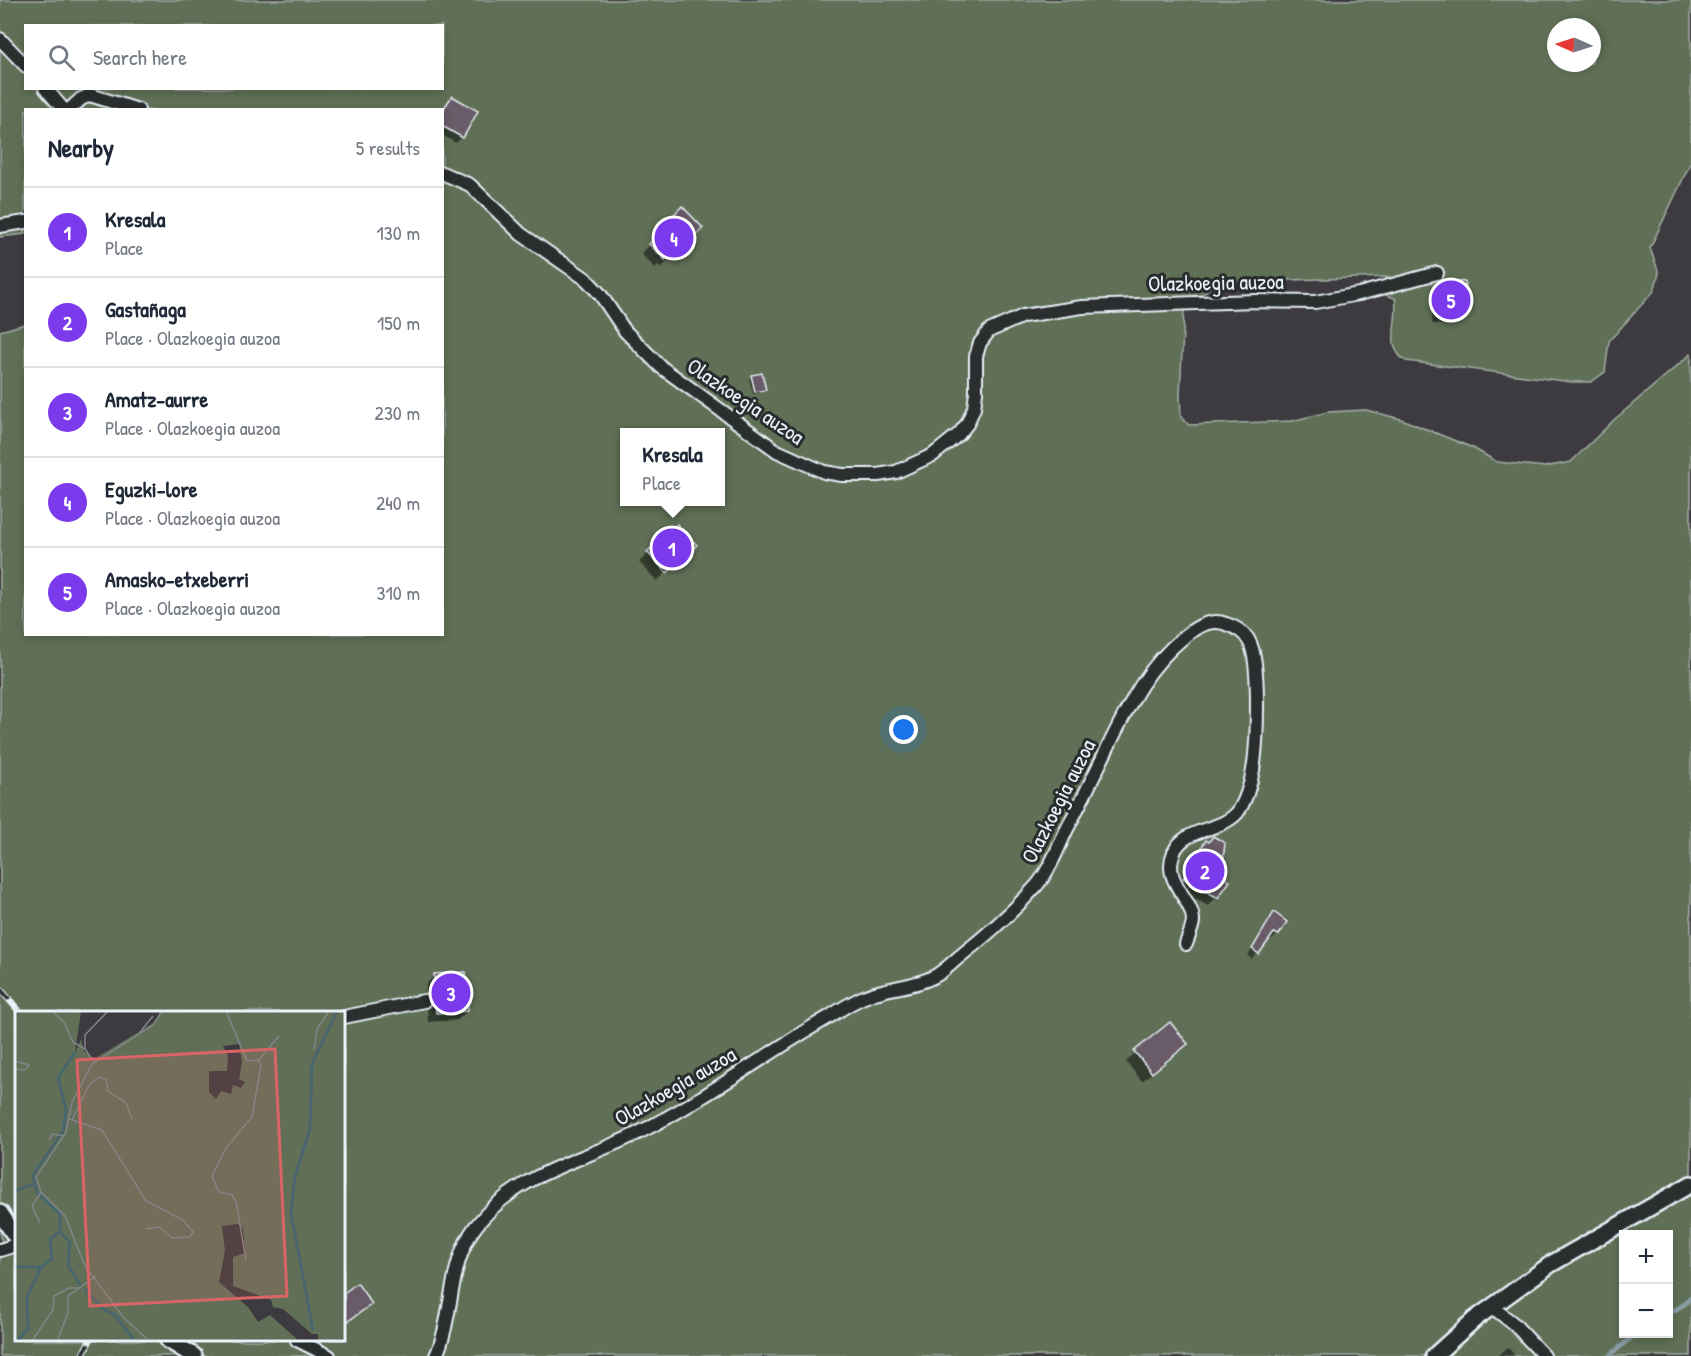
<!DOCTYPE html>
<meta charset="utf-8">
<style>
body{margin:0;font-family:"Patrick Hand",sans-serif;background:#f6f6f7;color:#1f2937}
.controls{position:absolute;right:18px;bottom:18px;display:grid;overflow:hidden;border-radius:0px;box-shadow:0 3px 9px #0003}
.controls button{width:54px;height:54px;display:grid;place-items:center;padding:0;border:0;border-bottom:2px solid #e0e1e3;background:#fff;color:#1f2937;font:30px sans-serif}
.compass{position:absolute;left:1547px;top:18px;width:54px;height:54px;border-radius:50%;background:#fff;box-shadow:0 3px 9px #0003;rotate:273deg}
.you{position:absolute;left:904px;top:730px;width:21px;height:21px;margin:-15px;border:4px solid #fff;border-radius:50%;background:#1a73e8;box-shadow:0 0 0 9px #1a73e833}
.badge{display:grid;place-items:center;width:39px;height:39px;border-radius:50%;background:#7c3aed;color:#fff;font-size:20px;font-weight:700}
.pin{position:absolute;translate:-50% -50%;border:3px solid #fff;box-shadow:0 2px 6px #0006}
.popup{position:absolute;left:620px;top:428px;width:105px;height:78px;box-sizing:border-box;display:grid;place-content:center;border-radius:0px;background:#fff;filter:drop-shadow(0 2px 4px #0005);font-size:20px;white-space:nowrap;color:#747a83}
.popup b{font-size:22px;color:#1f2937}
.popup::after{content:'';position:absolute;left:50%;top:100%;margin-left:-12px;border:12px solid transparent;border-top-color:#fff}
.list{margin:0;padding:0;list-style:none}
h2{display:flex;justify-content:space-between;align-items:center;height:78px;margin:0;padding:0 24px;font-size:26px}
h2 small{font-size:20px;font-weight:400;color:#747a83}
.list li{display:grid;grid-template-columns:39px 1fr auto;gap:18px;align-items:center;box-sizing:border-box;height:90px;padding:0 24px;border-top:2px solid #e0e1e3}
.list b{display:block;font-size:22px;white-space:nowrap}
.list p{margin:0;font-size:20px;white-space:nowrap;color:#747a83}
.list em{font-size:20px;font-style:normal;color:#747a83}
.icon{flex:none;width:33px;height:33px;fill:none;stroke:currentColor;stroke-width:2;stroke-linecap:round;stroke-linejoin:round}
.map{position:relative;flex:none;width:1691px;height:1356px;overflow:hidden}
.search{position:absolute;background:#fff;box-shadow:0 3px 9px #0003;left:24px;top:24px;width:420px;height:66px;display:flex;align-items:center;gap:15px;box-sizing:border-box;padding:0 21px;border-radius:0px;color:#747a83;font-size:22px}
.panel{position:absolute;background:#fff;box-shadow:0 3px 9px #0003;left:24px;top:108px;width:420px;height:528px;border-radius:0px}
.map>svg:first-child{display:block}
.green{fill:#616f57;stroke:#a4b0a8;stroke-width:1.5;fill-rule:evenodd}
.shadow{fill:#0007}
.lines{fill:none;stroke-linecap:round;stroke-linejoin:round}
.stream{stroke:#899da5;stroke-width:4.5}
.building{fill:#695b67;stroke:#e8f1f8;stroke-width:1.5}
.minor-casing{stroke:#e8f1f8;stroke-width:16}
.tertiary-casing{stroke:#e8f1f8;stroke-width:20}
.minor{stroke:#2a2d2e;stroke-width:12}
.tertiary{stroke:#2a2d2e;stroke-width:15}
.rail-casing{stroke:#e8f1f8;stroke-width:7}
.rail{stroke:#2a2d2e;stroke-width:4.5;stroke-dasharray:14;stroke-linecap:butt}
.labels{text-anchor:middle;stroke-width:6;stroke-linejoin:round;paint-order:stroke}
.street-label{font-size:22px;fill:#e8f1f8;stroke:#2a2d2e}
.inset-river{fill:none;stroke:#49656d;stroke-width:3}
.inset-road{fill:none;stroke:#818489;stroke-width:1.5}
.view{fill:#db6466;fill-opacity:0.15;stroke:#db6466;stroke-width:3}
.inset-edge{fill:none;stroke:#e8f1f8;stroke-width:3}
</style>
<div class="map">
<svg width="1691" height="1356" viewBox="0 0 1691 1356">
<rect width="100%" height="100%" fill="#3d3b3f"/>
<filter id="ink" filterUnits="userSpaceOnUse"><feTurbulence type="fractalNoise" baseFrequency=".0167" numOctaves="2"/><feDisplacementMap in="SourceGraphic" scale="12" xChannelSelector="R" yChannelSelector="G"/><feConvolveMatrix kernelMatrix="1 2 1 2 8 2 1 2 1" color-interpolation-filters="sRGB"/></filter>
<g filter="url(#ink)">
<!-- green -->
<path class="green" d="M0,0H1691V162L1650,248L1659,273L1654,291L1609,341L1605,372L1591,382H1572L1406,361C1383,347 1400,319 1395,298L1383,294L1390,277L1217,282L1184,310L1180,395L1181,417L1189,425L1292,421L1328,412L1366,410L1401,419L1473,448L1497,462L1545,467L1571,462L1615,419L1691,354V1356H0V1250L2,1242L0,1233V331L25,324L26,634H442V110H26L25,234L0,237ZM26,26H442V88H26ZM1556,27H1592V63H1556ZM624,432H720V502H624ZM16,1012H344V1340H16ZM1624,1234H1668V1334H1624Z"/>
<!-- shadow -->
<g class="shadow">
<polygon points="452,97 462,137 456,143 442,135 442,110"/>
<polygon points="682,208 701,228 661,268 658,265 655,268 641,254 653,242 650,240"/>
<polygon points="1441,282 1461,319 1455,325 1432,324 1435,288"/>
<polygon points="752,377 765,389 762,392 753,394 749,379"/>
<polygon points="677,526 686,554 657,581 639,562"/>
<polygon points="1206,842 1208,843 1217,897 1208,906 1174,887 1197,851"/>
<polygon points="1274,914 1278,934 1272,940 1269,939 1252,959 1248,956 1268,920"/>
<polygon points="435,975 467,1011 457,1020 428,1022 426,985"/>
<polygon points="1135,1053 1177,1053 1142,1081 1126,1062"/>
<polygon points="1508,1347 1515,1356 1497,1356"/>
</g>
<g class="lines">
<!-- stream -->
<g class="stream">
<polyline points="1668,1314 1685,1304 1691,1297"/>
<polyline points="1609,1356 1636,1334"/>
</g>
</g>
<!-- building -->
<g class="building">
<polygon points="452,96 478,111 463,138 442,126 442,111"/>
<polygon points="682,206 703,228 671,260 668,257 665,260 649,244 661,232 659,230"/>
<polygon points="1440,281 1465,282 1462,320 1437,318"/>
<polygon points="762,373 766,390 755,392 751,375"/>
<polygon points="677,524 697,545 667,573 647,552"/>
<polygon points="1213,836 1225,843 1223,861 1226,866 1223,877 1230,881 1218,898 1183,878 1206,840 1209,842"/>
<polygon points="1274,912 1287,922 1279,935 1274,933 1259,954 1252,949"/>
<polygon points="466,972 468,1011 436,1013 434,974"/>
<polygon points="1170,1022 1188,1044 1152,1073 1134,1051"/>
<polygon points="357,1283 372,1304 344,1324 344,1293"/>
</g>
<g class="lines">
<defs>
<g id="minor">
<polyline points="0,39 26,66"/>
<polyline points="45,88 64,110"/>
<polyline points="69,110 81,99 90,95 138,110"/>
<polyline points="442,173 470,185 521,234 586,279 600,294 625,331 661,367 777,451 824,472 842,475 878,475 896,472 933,455 959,434 967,424 974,408 976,392 976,356 980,343 989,331 1023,316 1082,307 1255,301 1315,302 1359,294 1437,273"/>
<polyline points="0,226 26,222"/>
<polyline points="344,1017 424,1001"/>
<polyline points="0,1250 16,1245"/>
<polyline points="1491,1306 1514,1324 1544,1356"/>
<polyline points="297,1340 329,1356"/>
<path d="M436,1356C454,1315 448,1262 476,1226C519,1171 582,1162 640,1132C706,1099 765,1054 829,1017C841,1009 855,1000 869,995C890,987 915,987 935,976C944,971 952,963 959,957C987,935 1014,911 1037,885C1050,870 1058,848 1066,831C1080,804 1094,776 1107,749C1129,705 1145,669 1184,637C1196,627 1210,618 1226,624C1235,627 1245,633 1249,641C1261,661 1257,746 1253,770C1251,783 1245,803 1237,813C1220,832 1185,827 1174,852C1161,882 1194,899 1193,922C1192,929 1188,938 1186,944"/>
</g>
<g id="tertiary">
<polyline points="0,1213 16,1237"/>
<polyline points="168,1340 194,1356"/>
<polyline points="1434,1356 1475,1319 1551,1264 1691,1184"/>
</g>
</defs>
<!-- minor casing -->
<use href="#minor" class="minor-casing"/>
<!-- tertiary casing -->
<use href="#tertiary" class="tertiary-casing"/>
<!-- minor -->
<use href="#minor" class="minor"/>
<!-- tertiary -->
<use href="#tertiary" class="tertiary"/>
<defs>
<g id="rail">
<polyline points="0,989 20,1012"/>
<polyline points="82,1356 90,1340"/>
</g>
</defs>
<!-- rail casing -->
<use href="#rail" class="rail-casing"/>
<!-- rail -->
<use href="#rail" class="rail"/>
</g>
</g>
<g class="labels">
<!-- street labels -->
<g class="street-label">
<text transform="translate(1216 282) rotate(-1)" y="8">Olazkoegia auzoa</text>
<text transform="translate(746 401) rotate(34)" y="8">Olazkoegia auzoa</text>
<text transform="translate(1058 801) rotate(-63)" y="8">Olazkoegia auzoa</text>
<text transform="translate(675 1086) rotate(-30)" y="8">Olazkoegia auzoa</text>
</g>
</g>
<!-- overview -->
<g transform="translate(15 1011)">
<rect width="330" height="330" fill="#3d3b3f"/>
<path d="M0,0H66L60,42L66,28L69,40L79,48L140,11L146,0H330V330H303V323H297L268,298L258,296L256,289L218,275V246L230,242L228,218L223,213L207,215L210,240L204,271L234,297L243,311L255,304L284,330H0ZM224,33L227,51L224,68L230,71L226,77L218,74L216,83L206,80L201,88L194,81V60H212L213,45L208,35Z" fill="#616f57" fill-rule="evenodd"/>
<path class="inset-river" d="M0,180L18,173M45,220V203L22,182L18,164L48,120L51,99L43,67L60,41M45,221L55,232L53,254L66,275M0,256H26M70,278L88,298L100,304L120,330M298,319L276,202L280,165L295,118L297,53L322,0M2,330L13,318L12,286L26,256L37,248L35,228L44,221"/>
<path class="inset-road" d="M37,0L49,11L58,31L70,38M211,0L232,50L244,49L264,25M125,21L138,5M299,39L302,18L314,0M0,50L14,54L10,59L0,58M79,51L70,38V24L93,0M54,108L87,119L131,190L168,209L178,221L175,226L157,227L144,216L131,218M57,109L74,74L84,66L91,68L93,80L111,92L117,108M34,129L38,123L49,125M25,212L17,195L26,181M231,250L221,190L217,184L204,181L197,165L211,137L237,106L246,54L244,49M17,330L38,299L39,285L54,277H64M42,330L53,302V285L81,265M134,330L109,307L70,255L50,205L26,181L21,166L51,121L57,91L77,53L138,14L147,0"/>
<path class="view" d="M260,38L272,285L75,295L62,49Z"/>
<rect width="330" height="330" class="inset-edge"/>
</g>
</svg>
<div class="controls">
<button>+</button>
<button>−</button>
</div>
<svg class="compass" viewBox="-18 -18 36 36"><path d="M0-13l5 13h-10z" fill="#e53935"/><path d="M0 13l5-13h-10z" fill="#747a83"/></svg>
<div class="you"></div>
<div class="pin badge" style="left:672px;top:548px">1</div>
<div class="popup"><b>Kresala</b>Place</div>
<div class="pin badge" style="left:1205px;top:871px">2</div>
<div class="pin badge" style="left:451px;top:993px">3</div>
<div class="pin badge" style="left:674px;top:238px">4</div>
<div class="pin badge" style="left:1451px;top:300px">5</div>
<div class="search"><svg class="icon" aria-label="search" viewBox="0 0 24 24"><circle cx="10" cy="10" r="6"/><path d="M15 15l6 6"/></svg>Search here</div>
<section class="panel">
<h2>Nearby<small>5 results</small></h2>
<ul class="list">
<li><span class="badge">1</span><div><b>Kresala</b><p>Place</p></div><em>130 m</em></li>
<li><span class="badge">2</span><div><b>Gastañaga</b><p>Place · Olazkoegia auzoa</p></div><em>150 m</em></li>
<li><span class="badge">3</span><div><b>Amatz-aurre</b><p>Place · Olazkoegia auzoa</p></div><em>230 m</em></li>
<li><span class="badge">4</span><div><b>Eguzki-lore</b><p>Place · Olazkoegia auzoa</p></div><em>240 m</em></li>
<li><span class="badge">5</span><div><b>Amasko-etxeberri</b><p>Place · Olazkoegia auzoa</p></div><em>310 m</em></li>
</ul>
</section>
</div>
